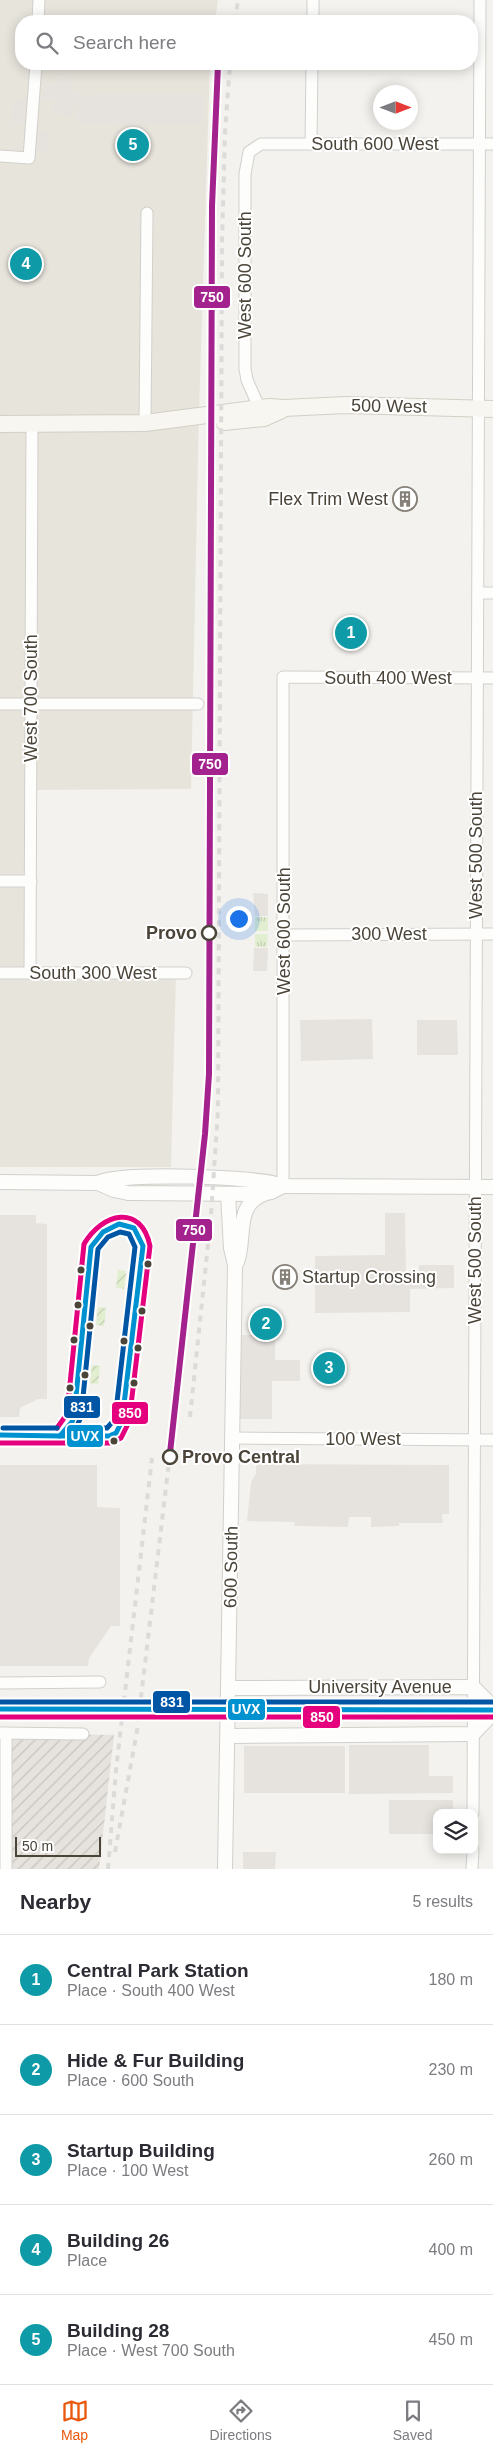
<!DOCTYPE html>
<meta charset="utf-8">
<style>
body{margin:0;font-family:Helvetica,sans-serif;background:#f2f2f3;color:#2b2b33}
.controls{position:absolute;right:15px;bottom:15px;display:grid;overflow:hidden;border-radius:10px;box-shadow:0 2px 12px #0003}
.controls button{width:45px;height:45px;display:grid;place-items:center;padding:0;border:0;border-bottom:1px solid #e1e1e2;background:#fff;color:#2b2b33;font:25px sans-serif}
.compass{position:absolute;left:373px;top:85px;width:45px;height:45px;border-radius:50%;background:#fff;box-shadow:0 2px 12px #0003;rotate:90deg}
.scale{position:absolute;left:15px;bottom:12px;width:86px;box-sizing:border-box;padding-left:5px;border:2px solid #4b4439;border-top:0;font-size:14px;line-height:18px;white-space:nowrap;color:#4b4439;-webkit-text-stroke:4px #fff;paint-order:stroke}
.you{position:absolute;left:238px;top:918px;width:18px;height:18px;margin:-12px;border:4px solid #fff;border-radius:50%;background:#1a73e8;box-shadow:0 0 0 8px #1a73e833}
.badge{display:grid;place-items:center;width:32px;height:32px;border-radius:50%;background:#ea580c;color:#fff;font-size:16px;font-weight:700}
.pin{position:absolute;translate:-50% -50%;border:2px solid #fff;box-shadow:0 1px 5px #0006}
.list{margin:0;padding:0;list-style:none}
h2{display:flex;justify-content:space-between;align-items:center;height:65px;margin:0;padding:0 20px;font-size:21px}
h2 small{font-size:16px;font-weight:400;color:#7c7c81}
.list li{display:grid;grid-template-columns:32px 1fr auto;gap:15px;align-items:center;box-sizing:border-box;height:90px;padding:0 20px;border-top:1px solid #e1e1e2}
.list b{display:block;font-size:19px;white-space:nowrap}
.list p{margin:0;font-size:16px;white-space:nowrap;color:#7c7c81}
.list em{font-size:16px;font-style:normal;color:#7c7c81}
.icon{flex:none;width:28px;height:28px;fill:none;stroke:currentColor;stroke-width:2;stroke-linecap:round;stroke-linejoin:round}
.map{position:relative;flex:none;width:493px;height:1869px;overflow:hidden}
.search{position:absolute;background:#fff;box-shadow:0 2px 12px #0003;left:15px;right:15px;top:15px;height:55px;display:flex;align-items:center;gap:12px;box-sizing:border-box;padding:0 18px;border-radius:20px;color:#7c7c81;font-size:19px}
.sheet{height:515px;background:#fff}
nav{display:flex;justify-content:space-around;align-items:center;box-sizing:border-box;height:70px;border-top:1px solid #e1e1e2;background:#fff;font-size:14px;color:#7c7c81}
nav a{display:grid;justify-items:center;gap:2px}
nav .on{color:#ea580c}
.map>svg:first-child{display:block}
.residential{fill:#e7e4dc}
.industrial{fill:url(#industrial-furrows)}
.grass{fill:url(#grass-tufts)}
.garden{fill:url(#garden-furrows)}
.parking{fill:#e6e3df}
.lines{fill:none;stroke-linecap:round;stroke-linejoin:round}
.minor-casing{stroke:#d2d0cb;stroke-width:13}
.tertiary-casing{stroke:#d2d0cb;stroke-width:16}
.secondary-casing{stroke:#d3cfc5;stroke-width:18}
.trunk-casing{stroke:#ccbfa9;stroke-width:21}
.minor{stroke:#fdfdfc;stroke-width:11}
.tertiary{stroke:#fdfdfc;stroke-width:14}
.secondary{stroke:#f7f6f1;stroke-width:16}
.trunk{stroke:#f0ece0;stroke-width:19}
.rail{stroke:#dbdbda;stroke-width:4;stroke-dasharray:6 6;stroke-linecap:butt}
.trunk-bridge-casing{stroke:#ccbfa9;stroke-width:21;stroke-linecap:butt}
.trunk-bridge{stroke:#f0ece0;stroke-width:19}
.bus-1-casing{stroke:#fff;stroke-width:9}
.bus-2-casing{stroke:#fff;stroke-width:9}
.bus-3-casing{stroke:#fff;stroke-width:9}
.bus-1{stroke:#0091d0;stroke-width:5}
.bus-2{stroke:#e5007d;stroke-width:5}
.bus-3{stroke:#0055a4;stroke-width:5}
.rail-1-casing{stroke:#fff;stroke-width:10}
.rail-1{stroke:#a4228e;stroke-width:6}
.stop-dot{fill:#fff;stroke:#4b4439;stroke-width:2.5}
.bus-dot{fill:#4b4439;stroke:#fff;stroke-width:2}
.labels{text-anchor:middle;stroke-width:4;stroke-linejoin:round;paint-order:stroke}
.street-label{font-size:18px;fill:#4b4439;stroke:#fff}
.poi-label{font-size:18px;fill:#4b4439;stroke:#fff;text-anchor:end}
.stop-label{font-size:18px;font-weight:bold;fill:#4b4439;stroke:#fff;text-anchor:end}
.line-badge{stroke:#fff;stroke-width:2}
.badge-label{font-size:14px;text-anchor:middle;font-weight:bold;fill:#fff}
</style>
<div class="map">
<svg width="493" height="1869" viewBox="0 0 493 1869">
<defs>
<pattern id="industrial-furrows" width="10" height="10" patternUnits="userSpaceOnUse" patternTransform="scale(1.25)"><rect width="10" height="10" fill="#e6e2de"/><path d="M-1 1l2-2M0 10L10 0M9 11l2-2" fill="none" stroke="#c7c3bf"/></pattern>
<pattern id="grass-tufts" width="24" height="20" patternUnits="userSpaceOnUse" patternTransform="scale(1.25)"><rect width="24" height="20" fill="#e1eecf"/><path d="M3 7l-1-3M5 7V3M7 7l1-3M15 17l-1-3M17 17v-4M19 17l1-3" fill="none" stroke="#c3cdb2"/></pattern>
<pattern id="garden-furrows" width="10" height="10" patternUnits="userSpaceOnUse" patternTransform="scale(1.25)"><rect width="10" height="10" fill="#e1eecf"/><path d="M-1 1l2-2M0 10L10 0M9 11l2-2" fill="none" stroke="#c3cdb2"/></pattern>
</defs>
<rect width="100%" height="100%" fill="#f4f2ee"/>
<!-- residential -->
<polygon class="residential" points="0,0 218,0 215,21 21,21 21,64 210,64 199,413 191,789 31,790 30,973 176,973 171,1167 0,1167"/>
<!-- industrial -->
<polygon class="industrial" points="0,1733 114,1735 99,1869 0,1869"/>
<!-- grass -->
<g class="grass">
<rect x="255" y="917" width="13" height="14"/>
<polygon points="255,934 268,934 267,947 255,947"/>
</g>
<!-- garden -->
<g class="garden">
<polygon points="118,1270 126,1271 124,1289 116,1288"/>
<polygon points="98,1307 106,1308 104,1326 96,1325"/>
<polygon points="92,1365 100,1366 98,1384 90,1383"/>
</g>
<!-- parking -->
<g class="parking">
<polygon points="59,78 73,82 71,92 89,99 91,94 203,94 203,125 77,123 79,107 74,107 71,118 53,111 55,100 48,98 42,102 44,82 56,87"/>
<polygon points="27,96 24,121 10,128 13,102"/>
<polygon points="49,129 48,149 41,152 37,150 35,143 38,134"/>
<polygon points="253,893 268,894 268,916 255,916"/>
<polygon points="254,948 268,948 267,971 253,971"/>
<polygon points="372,1019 373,1059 301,1061 300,1020"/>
<polygon points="417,1020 457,1020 458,1055 417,1055"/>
<polygon points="385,1213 405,1213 406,1276 419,1275 419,1265 454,1265 454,1288 410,1289 410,1312 315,1313 315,1256 385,1255"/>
<polygon points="0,1215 36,1215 36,1223 47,1224 47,1399 38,1399 20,1408 19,1417 0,1417"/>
<polygon points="240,1335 275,1335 275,1360 300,1360 300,1381 272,1381 272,1419 240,1419"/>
<polygon points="256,1464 449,1465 449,1514 442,1514 443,1523 399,1523 399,1526 371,1527 371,1517 349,1517 348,1527 295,1526 294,1522 247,1521 251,1482 256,1474"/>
<polygon points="0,1465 97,1465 97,1507 120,1508 120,1626 111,1626 89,1658 88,1666 0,1666"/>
<polygon points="349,1745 429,1745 429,1776 453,1776 453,1793 349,1794"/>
<rect x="244" y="1746" width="101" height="47"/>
<polygon points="389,1800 453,1800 453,1813 437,1813 437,1834 389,1834"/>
<polygon points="243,1852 276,1852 275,1869 243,1869"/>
</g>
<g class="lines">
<defs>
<g id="minor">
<polyline points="38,21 39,0"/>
<polyline points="313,21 313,0"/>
<polyline points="311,144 312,64"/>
<polyline points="0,156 29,158 36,64"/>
<polyline points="259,407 247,380 245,369 245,174 249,152 261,144 493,144"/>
<polyline points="145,423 147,213"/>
<polyline points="478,593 493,593"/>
<polyline points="0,704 198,704"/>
<polyline points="0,881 31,881"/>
<polyline points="284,935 493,934"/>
<polyline points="0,973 186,973"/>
<polyline points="30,973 32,424"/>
<polyline points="283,1186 283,677 493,678"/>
<polyline points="0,1435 30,1436"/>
<polyline points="233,1438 493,1440"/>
<polyline points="0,1683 100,1682"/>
<polyline points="0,1733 83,1734"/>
<polyline points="6,1733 6,1869"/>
<polyline points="473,1813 480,0"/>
<polyline points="472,1869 473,1850"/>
</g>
<g id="tertiary">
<polyline points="0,1182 98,1183 114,1190 128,1193 258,1194 271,1192 283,1186"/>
<path d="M98,1183C118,1172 261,1176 283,1186L493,1187"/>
<path d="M237,1262C246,1238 234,1205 264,1194"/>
<polyline points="229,1688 473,1687 493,1707"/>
<polyline points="229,1736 473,1734 493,1713"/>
<polyline points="225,1869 235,1265 231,1248 228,1194"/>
</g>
<g id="secondary">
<polyline points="224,422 264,418 282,410"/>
<polyline points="0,424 145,423 269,407 284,408 345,405 493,409"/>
</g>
<g id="trunk">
<polyline points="0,1709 79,1709"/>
<polyline points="246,1709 493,1710"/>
</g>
</defs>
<!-- minor casing -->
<use href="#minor" class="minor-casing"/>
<!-- tertiary casing -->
<use href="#tertiary" class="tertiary-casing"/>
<!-- secondary casing -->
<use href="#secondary" class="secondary-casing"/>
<!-- trunk casing -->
<use href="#trunk" class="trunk-casing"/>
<!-- minor -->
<use href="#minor" class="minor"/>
<!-- tertiary -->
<use href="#tertiary" class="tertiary"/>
<!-- secondary -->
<use href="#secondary" class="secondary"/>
<!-- trunk -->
<use href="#trunk" class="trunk"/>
<!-- rail -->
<g class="rail">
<polyline points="235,21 238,0"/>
<polyline points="190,1417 211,1216 218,1110 222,243 225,132 230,64"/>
<polyline points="115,1852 137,1731 169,1462"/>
<polyline points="108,1869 116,1770 152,1458"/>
</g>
<defs>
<polyline id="trunk-bridge" points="79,1709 246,1709"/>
</defs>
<!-- trunk-bridge casing -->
<use href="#trunk-bridge" class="trunk-bridge-casing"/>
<!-- trunk-bridge -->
<use href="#trunk-bridge" class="trunk-bridge"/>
<defs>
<g id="bus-1">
<polygon points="119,1224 134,1228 143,1246 122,1421 116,1433 109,1436 60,1436 72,1422 74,1416 91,1247 103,1232"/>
<polyline points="0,1435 60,1436"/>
<polyline points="0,1709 493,1710"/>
</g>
<g id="bus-2">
<path d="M0,1443H110L121,1438L129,1422L150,1246C141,1203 102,1213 84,1244L67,1414L57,1428"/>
<polyline points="0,1717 493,1717"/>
</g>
<g id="bus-3">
<polygon points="120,1232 129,1234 135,1247 115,1419 107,1428 76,1428 81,1417 98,1249 108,1237"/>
<polyline points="3,1428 57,1428"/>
<polyline points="0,1702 493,1702"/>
</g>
</defs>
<!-- bus-1 casing -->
<use href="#bus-1" class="bus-1-casing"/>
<!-- bus-2 casing -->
<use href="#bus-2" class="bus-2-casing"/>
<!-- bus-3 casing -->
<use href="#bus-3" class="bus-3-casing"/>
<!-- bus-1 -->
<use href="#bus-1" class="bus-1"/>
<!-- bus-2 -->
<use href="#bus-2" class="bus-2"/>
<!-- bus-3 -->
<use href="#bus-3" class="bus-3"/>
<defs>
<polyline id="rail-1" points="169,1462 205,1134 209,1074 212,206 218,64"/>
</defs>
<!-- rail-1 casing -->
<use href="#rail-1" class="rail-1-casing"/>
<!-- rail-1 -->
<use href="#rail-1" class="rail-1"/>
</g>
<!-- icons -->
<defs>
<symbol id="building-ring" viewBox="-11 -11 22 22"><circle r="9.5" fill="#fff" stroke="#868178" stroke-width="1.5"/><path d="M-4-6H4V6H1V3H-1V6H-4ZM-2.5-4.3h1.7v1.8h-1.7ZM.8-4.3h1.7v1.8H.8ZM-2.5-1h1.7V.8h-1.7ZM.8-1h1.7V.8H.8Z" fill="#868178"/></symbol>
</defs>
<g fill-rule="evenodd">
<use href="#building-ring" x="391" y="485" width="28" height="28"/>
<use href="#building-ring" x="271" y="1263" width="28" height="28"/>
</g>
<!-- markers -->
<g class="stop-dot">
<circle cx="209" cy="933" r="7"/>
<circle cx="170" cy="1457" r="7"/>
</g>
<g class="bus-dot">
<circle cx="148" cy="1264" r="4.5"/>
<circle cx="81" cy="1270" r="4.5"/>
<circle cx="78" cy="1305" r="4.5"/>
<circle cx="142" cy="1311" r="4.5"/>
<circle cx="90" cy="1326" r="4.5"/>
<circle cx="74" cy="1340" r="4.5"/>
<circle cx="124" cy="1341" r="4.5"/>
<circle cx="138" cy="1348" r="4.5"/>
<circle cx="85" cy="1375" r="4.5"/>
<circle cx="134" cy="1383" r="4.5"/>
<circle cx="70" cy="1388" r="4.5"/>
<circle cx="114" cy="1441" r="4.5"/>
</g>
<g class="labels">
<!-- street labels -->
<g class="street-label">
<text x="375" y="150">South 600 West</text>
<text transform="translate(245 275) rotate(-90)" y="6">West 600 South</text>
<text transform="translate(389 406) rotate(1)" y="6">500 West</text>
<text x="388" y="684">South 400 West</text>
<text transform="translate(31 698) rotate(-90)" y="6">West 700 South</text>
<text transform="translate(476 855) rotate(-90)" y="6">West 500 South</text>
<text transform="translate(284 931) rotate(-90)" y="6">West 600 South</text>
<text x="389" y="940">300 West</text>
<text x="93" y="979">South 300 West</text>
<text transform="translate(475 1260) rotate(-90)" y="6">West 500 South</text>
<text x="363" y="1445">100 West</text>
<text transform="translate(231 1567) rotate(-89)" y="6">600 South</text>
<text x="380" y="1693">University Avenue</text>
</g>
<!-- poi labels -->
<g class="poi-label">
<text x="388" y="505">Flex Trim West</text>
<text x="302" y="1283" text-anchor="start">Startup Crossing</text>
</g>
<!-- stop labels -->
<g class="stop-label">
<text x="197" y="939">Provo</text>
<text x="182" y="1463" text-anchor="start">Provo Central</text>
</g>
</g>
<g class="line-badge">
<rect x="193" y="285" width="38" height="24" rx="5" fill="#a4228e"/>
<rect x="191" y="752" width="38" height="24" rx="5" fill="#a4228e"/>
<rect x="175" y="1218" width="38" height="24" rx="5" fill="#a4228e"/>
<rect x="63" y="1395" width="38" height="24" rx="5" fill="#0055a4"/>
<rect x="111" y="1401" width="38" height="24" rx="5" fill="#e5007d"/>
<rect x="66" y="1424" width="38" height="24" rx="5" fill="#0091d0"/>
<rect x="152" y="1690" width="39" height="24" rx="5" fill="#0055a4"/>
<rect x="227" y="1698" width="39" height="23" rx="5" fill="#0091d0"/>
<rect x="302" y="1705" width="39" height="24" rx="5" fill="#e5007d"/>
</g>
<g class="badge-label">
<text x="212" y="302">750</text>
<text x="210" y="769">750</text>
<text x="194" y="1235">750</text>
<text x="82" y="1412">831</text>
<text x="130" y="1418">850</text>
<text x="85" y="1441">UVX</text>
<text x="172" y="1707">831</text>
<text x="246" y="1714">UVX</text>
<text x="322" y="1722">850</text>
</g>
</svg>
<div class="controls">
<button><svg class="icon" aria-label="layers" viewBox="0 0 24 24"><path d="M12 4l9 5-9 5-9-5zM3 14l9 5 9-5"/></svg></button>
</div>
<svg class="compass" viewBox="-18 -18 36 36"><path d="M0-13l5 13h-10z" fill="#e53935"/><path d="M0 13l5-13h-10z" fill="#7c7c81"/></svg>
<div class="scale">50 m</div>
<div class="you"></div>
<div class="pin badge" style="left:351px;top:633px;background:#0f9aa8">1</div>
<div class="pin badge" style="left:266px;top:1324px;background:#0f9aa8">2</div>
<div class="pin badge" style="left:329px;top:1368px;background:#0f9aa8">3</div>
<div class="pin badge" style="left:26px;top:264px;background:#0f9aa8">4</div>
<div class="pin badge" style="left:133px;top:145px;background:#0f9aa8">5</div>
<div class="search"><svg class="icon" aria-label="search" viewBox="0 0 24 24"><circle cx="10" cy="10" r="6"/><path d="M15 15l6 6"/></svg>Search here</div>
</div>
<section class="sheet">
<h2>Nearby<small>5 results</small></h2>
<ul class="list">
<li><span class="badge" style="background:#0f9aa8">1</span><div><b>Central Park Station</b><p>Place · South 400 West</p></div><em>180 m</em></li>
<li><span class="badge" style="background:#0f9aa8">2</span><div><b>Hide &amp; Fur Building</b><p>Place · 600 South</p></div><em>230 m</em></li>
<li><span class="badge" style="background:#0f9aa8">3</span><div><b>Startup Building</b><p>Place · 100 West</p></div><em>260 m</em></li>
<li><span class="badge" style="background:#0f9aa8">4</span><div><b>Building 26</b><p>Place</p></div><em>400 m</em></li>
<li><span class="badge" style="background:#0f9aa8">5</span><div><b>Building 28</b><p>Place · West 700 South</p></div><em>450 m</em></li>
</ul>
</section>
<nav>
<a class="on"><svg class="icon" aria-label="map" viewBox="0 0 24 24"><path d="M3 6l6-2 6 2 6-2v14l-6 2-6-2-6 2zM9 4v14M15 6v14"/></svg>Map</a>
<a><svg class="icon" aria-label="directions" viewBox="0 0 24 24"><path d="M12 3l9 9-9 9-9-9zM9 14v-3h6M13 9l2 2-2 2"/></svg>Directions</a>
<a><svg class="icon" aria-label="saved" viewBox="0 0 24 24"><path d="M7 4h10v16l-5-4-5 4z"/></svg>Saved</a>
</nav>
